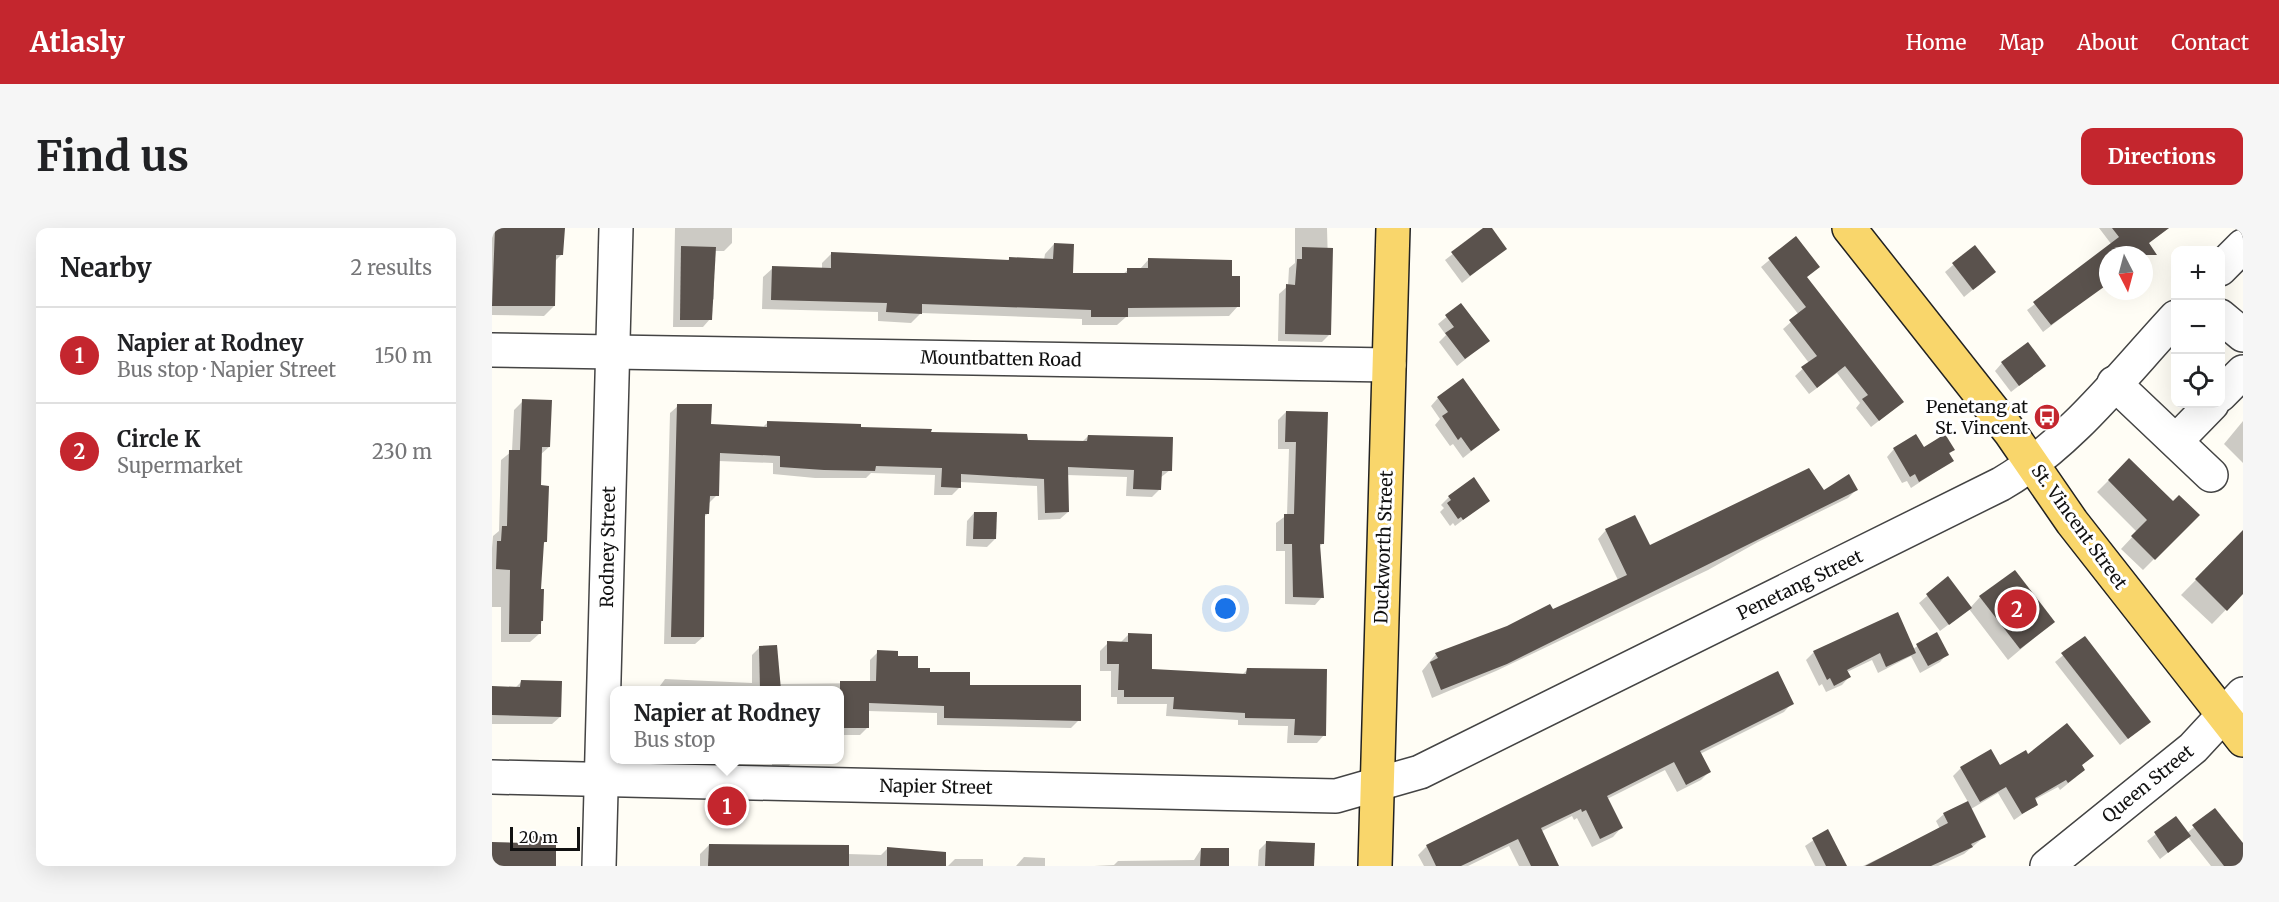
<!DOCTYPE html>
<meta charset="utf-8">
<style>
body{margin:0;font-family:Merriweather,serif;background:#f6f6f6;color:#202124}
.controls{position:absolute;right:18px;top:18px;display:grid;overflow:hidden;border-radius:12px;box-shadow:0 6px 24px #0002}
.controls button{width:54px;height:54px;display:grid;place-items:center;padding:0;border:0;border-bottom:2px solid #e0e0e0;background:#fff;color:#202124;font:30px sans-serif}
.compass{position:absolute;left:1607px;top:18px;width:54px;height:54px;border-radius:50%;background:#fff;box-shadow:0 6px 24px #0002;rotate:174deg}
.scale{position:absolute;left:18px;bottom:15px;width:70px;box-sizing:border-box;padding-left:6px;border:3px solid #111;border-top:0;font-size:16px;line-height:21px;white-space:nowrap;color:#111;-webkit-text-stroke:4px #fff;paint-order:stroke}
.you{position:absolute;left:734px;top:381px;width:21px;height:21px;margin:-15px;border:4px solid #fff;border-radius:50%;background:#1a73e8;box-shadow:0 0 0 9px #1a73e833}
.badge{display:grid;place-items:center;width:39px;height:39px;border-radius:50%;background:#c4262e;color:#fff;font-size:20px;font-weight:700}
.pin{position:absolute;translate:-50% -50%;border:3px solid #fff;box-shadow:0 2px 6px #0006}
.popup{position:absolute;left:118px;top:458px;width:234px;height:78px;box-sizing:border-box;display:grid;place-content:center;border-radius:12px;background:#fff;filter:drop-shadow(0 2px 4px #0005);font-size:20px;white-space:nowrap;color:#757577}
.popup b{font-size:22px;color:#202124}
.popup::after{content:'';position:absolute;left:50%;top:100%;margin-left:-12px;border:12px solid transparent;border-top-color:#fff}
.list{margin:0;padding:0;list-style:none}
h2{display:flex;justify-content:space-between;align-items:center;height:78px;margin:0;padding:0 24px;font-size:26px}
h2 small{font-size:20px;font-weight:400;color:#757577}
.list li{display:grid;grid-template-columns:39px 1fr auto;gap:18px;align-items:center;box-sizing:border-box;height:96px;padding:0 24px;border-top:2px solid #e0e0e0}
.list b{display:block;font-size:22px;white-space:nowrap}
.list p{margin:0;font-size:20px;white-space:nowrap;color:#757577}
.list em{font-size:20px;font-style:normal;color:#757577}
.icon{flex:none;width:33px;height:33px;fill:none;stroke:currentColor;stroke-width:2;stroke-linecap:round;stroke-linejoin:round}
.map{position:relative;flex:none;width:1751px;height:638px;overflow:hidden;border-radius:12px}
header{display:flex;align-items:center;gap:36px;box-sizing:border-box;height:84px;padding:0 30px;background:#c4262e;color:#fff}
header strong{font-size:28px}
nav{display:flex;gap:33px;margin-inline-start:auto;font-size:21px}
.intro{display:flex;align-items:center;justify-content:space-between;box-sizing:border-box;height:144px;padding:0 36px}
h1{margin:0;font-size:42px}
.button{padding:15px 27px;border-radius:12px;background:#c4262e;color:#fff;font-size:21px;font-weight:700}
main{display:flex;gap:36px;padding:0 36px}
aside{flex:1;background:#fff;border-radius:12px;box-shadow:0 6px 24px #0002}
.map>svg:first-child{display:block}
.shadow{fill:#0003}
.building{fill:#5a524d}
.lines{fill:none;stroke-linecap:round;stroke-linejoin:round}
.minor-casing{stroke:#444;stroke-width:36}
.major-casing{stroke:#222;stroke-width:36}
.minor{stroke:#fff;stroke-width:33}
.major{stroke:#f9d66b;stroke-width:33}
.labels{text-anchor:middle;stroke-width:6;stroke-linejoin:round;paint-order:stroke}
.street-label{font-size:18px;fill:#111;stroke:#fff}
.poi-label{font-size:18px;fill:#111;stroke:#fff;text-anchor:end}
</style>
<header>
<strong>Atlasly</strong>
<nav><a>Home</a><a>Map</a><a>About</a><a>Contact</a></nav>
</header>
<div class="intro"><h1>Find us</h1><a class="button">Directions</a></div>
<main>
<aside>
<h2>Nearby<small>2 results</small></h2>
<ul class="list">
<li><span class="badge">1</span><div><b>Napier at Rodney</b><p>Bus stop · Napier Street</p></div><em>150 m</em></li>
<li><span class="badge">2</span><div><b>Circle K</b><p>Supermarket</p></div><em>230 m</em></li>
</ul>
</aside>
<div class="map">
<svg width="1751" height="638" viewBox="0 0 1751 638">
<rect width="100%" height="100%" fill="#fffdf5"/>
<!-- shadow -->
<g class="shadow">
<polygon points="0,0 71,0 69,27 62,34 62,78 52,88 0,87"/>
<polygon points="183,0 240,0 240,15 232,23 222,23 222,71 219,74 218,91 211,99 181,99"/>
<polygon points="803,0 835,0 838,106 830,114 786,113 787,66 796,58 797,40 803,35"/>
<polygon points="994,0 999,0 1013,20 970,55 953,32"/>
<polygon points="1607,0 1677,0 1655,16 1651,27 1616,27 1616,54 1551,104 1535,82 1620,17"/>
<polygon points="1304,10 1314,49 1402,181 1379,199 1364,180 1368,175 1345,145 1317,166 1303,148 1317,135 1291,101 1307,87 1269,39"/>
<polygon points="562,16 580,46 631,46 636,42 648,41 657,31 738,50 746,78 737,88 634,89 625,97 590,97 590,91 429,85 419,95 386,93 386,84 270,81 271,49 281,40 330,41 330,35 340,25 515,33 518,30 552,32 553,26"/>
<polygon points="1482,19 1502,44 1472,69 1453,44"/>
<polygon points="969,77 996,113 965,138 947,114 954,107 946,96"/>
<polygon points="1510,135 1552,138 1519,164 1503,143"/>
<polygon points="946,170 1006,202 971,230 961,216 958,218 943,197 948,191 939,178"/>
<polygon points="31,173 57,219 48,227 48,259 54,313 50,317 48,362 50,392 47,406 38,414 9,414 9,379 0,379 0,320 1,308 7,303 9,232 20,223 22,182"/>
<polygon points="186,178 218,198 270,200 276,194 534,214 590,214 596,208 678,242 668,250 668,261 660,269 634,268 635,249 575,247 576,284 568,291 546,292 545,258 468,254 468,259 460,267 442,267 443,247 379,245 374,250 323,250 281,246 281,235 226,233 225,267 217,275 216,285 211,290 211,409 203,416 172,416 178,185"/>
<polygon points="794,184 834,185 831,315 827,319 830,369 823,377 793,376 793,323 784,323 784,295 795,287 797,221 786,221 786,192"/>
<polygon points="1751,193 1751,235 1732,216"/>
<polygon points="1402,221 1461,222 1456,227 1460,233 1419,260 1415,253 1410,255 1395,229"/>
<polygon points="1637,232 1682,274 1706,287 1651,342 1629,321 1645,304 1605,264"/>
<polygon points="1364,262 1356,270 1266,314 1216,342 1004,443 940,470 930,443 944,426 1060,383 1126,352 1106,311 1114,302 1157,320 1331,264"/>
<polygon points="957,269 996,273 963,298 961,295 958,298 948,284 952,280 949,277"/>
<polygon points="482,285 503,311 495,319 474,318 475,293"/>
<polygon points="1751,304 1751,364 1720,396 1689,367"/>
<polygon points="1456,350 1478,380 1488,369 1561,394 1516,432 1477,381 1448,403 1427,375"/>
<polygon points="1444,406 1455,426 1448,434 1428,445 1419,428 1386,445 1380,432 1355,444 1357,449 1350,457 1334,464 1330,456 1327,458 1314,432 1322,424 1421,421"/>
<polygon points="636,407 658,443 749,448 755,442 832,507 825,515 795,515 796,498 746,497 746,492 674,488 675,476 625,476 625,469 619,469 619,443 608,443 608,423 616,415 628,415"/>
<polygon points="1592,410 1657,494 1628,517 1563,434"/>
<polygon points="268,419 287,456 378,455 378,432 386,424 405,429 436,446 587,492 579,500 445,497 445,485 376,483 375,500 368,507 348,507 348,462 165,462 173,451 260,455 260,427"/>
<polygon points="29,454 68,489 60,496 0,496 0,461 22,461"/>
<polygon points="1300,475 1292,484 1208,526 1217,544 1209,552 1185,564 1173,542 1115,571 1129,600 1121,609 1100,619 1085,590 1082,592 1080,588 1048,604 1064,635 1061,638 1027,638 1017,618 976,638 932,638 926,627 935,618"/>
<polygon points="1536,528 1600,528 1589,538 1584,549 1568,562 1566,559 1542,572 1545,576 1522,592 1506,565 1479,581 1492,609 1472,626 1446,638 1371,638 1448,601 1444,593 1452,586 1476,574 1461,548 1469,540 1508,539"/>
<polygon points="280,532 302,532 294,541 280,541"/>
<polygon points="1723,582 1751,618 1751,638 1719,638 1696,609 1668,631 1655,613 1684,590 1695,605"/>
<polygon points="1335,603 1353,638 1323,638 1313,618"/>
<polygon points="774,615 821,616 821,638 766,638 767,622"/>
<polygon points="217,617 356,626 389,627 395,621 424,623 424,638 208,638 208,626"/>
<polygon points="709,621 736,622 735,638 602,638 622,637 626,633 702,632"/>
<polygon points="532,629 553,630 553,638 524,638"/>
<polygon points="463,631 491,631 491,638 456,638"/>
</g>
<!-- building -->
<g class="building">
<polygon points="3,0 73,0 71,27 64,27 63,78 0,78"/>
<polygon points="991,0 1000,0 1015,21 978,48 959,24"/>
<polygon points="1620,0 1677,0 1657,15 1665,27 1616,27 1616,56 1559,97 1541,74 1627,9"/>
<polygon points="1304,8 1328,39 1315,49 1412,174 1387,193 1370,171 1376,167 1353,138 1325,160 1309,139 1325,128 1297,92 1314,79 1276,30"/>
<polygon points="562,15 582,16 581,45 635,45 635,40 656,40 656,30 740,32 740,48 748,48 748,79 636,80 636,89 599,89 599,82 430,76 430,86 394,84 395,75 279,72 280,38 339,40 339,24 517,32 517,29 561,31"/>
<polygon points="1483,17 1504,44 1481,62 1460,35"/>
<polygon points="189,18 224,19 220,92 188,92"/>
<polygon points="810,19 841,20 839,107 793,106 794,56 803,57 805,31 810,31"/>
<polygon points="969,75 998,113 973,131 953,105 962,99 953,87"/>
<polygon points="1536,114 1554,138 1527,158 1509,134"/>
<polygon points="971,150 1008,202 979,223 969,209 966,212 950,188 956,184 945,169"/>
<polygon points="30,171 60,172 58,219 50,219 49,257 57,258 55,314 52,314 49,361 52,361 51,393 49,393 49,406 17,406 18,342 4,341 5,313 9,313 10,298 15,298 17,222 28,222"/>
<polygon points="185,176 220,176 219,196 275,199 275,193 369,196 369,199 440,201 439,204 535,206 536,212 595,213 596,207 681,209 680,243 670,243 669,262 641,261 642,242 576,239 577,284 553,285 552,251 469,246 469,260 449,259 450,240 384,238 383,243 332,242 288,239 288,228 228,225 227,268 218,268 217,286 213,286 212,409 179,409"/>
<polygon points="794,183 836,184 832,316 828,316 832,370 801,369 800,316 792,316 792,286 802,286 804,214 793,214"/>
<polygon points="1424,206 1432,219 1453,206 1463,222 1457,225 1462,233 1427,254 1423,246 1418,249 1401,220"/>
<polygon points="1637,230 1681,273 1687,267 1708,287 1663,332 1639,308 1655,292 1616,252"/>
<polygon points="1317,240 1332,262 1357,246 1366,262 1015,436 949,462 938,434 946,430 943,425 1015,398 1058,376 1061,381 1135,347 1113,301 1143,287 1158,317"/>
<polygon points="982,249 998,273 971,292 969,289 966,291 955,275 959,272 956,268"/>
<polygon points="482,284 505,284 504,311 481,311"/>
<polygon points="1751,302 1751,366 1735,383 1703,351"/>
<polygon points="1523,342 1563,394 1528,421 1487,368"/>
<polygon points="1456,348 1480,380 1457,397 1434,366"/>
<polygon points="1406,384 1424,425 1394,439 1388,425 1355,442 1359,449 1342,458 1338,450 1335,452 1321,423"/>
<polygon points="1445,404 1457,427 1436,438 1424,416"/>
<polygon points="636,405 660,406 660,441 754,446 755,440 835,441 834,508 802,507 803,491 753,490 753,485 681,481 682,469 632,469 632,462 626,462 627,436 615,436 615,413 636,414"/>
<polygon points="1593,408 1659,494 1636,511 1569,425"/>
<polygon points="285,417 289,462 268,462 267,418"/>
<polygon points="385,422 406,423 406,428 426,428 426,440 438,440 438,444 478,444 478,457 589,457 589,493 452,490 452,478 377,475 377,500 348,500 348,453 384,453"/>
<polygon points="1286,443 1302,476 1208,523 1219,544 1194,557 1182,534 1115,568 1131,600 1108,611 1094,582 1090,584 1089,581 1049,600 1067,638 1039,638 1026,611 969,638 944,638 934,617"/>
<polygon points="29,452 70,453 69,489 0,487 0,458 28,459"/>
<polygon points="1575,495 1602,528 1590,537 1593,542 1576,555 1574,552 1543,570 1546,577 1530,586 1514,559 1488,574 1468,539 1499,521 1508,537 1534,522 1536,526"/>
<polygon points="1476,573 1494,609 1479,616 1481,619 1439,638 1373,638 1456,595 1451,585"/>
<polygon points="1723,580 1751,615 1751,638 1732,638 1700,597"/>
<polygon points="1684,588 1699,608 1676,625 1662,604"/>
<polygon points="1336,601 1355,638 1334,638 1320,610"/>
<polygon points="36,608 64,608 64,638 0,638 0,614 36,615"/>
<polygon points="774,613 823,615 822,638 773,638"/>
<polygon points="217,616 357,617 357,638 216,638"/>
<polygon points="395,619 454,624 454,638 395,638"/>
<polygon points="709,620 737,620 737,638 708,638"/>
</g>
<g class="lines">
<defs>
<g id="minor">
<polyline points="1728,41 1751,18"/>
<polyline points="1728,88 1751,107"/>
<polyline points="0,122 897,137"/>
<polyline points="1622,155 1719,247"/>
<polyline points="1728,167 1751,144"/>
<polyline points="1684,213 1720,176"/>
<path d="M0,549L844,568L928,544L1509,256C1578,216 1630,147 1684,89"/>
<polyline points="107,638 124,0"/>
<polyline points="1555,638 1701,520 1751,466"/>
</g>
<g id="major">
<polyline points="1357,0 1518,204 1580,294 1751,512"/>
<polyline points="883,638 901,0"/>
</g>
</defs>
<!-- minor casing -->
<use href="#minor" class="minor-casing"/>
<!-- major casing -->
<use href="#major" class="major-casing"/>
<!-- minor -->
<use href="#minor" class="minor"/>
<!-- major -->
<use href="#major" class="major"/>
</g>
<!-- icons -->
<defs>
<symbol id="bus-disc" viewBox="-11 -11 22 22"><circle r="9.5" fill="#c4262e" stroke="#fff"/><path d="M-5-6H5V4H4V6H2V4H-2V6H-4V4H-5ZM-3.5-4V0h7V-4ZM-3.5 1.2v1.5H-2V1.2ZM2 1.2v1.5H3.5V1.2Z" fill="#fff"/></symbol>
</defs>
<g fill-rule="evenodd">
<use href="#bus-disc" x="1540" y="174" width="30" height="30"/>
</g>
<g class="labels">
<!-- street labels -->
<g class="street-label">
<text transform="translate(509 131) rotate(1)" y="6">Mountbatten Road</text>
<text transform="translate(1587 299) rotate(54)" y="6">St. Vincent Street</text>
<text transform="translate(116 319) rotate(-89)" y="6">Rodney Street</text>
<text transform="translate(892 319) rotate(-88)" y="6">Duckworth Street</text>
<text transform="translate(1308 357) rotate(-26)" y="6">Penetang Street</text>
<text transform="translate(1656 556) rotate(-39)" y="6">Queen Street</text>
<text transform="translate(444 559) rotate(1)" y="6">Napier Street</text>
</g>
<!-- poi labels -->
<g class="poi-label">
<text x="1536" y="185">Penetang at<tspan x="1536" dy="21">St. Vincent</tspan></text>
</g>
</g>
</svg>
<div class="controls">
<button>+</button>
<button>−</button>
<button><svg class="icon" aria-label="locate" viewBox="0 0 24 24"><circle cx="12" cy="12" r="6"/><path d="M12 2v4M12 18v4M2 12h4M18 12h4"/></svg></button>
</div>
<svg class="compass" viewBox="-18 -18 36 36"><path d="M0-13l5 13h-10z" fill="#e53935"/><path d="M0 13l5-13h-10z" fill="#757577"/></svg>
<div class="scale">20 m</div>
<div class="you"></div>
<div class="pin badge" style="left:235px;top:578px">1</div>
<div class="popup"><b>Napier at Rodney</b>Bus stop</div>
<div class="pin badge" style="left:1525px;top:381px">2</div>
</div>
</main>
